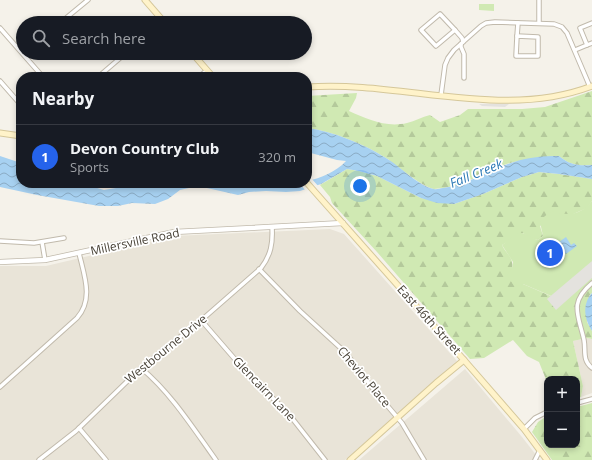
<!DOCTYPE html>
<meta charset="utf-8">
<style>
body{margin:0;font-family:"Open Sans",sans-serif;background:#242831;color:#f1f3f6}
.controls{position:absolute;right:12px;bottom:12px;display:grid;overflow:hidden;border-radius:8px;box-shadow:0 2px 6px #0003}
.controls button{width:36px;height:36px;display:grid;place-items:center;padding:0;border:0;border-bottom:1px solid #363941;background:#171b24;color:#f1f3f6;font:20px sans-serif}
.you{position:absolute;left:360px;top:186px;width:14px;height:14px;margin:-10px;border:3px solid #fff;border-radius:50%;background:#1a73e8;box-shadow:0 0 0 6px #1a73e833}
.badge{display:grid;place-items:center;width:26px;height:26px;border-radius:50%;background:#2563eb;color:#fff;font-size:13px;font-weight:700}
.pin{position:absolute;translate:-50% -50%;border:2px solid #fff;box-shadow:0 1px 4px #0006}
.list{margin:0;padding:0;list-style:none}
h2{display:flex;justify-content:space-between;align-items:center;height:52px;margin:0;padding:0 16px;font-size:17px}
h2 small{font-size:13px;font-weight:400;color:#9ea1a6}
.list li{display:grid;grid-template-columns:26px 1fr auto;gap:12px;align-items:center;box-sizing:border-box;height:64px;padding:0 16px;border-top:1px solid #363941}
.list b{display:block;font-size:15px;white-space:nowrap}
.list p{margin:0;font-size:13px;white-space:nowrap;color:#9ea1a6}
.list em{font-size:13px;font-style:normal;color:#9ea1a6}
.icon{flex:none;width:22px;height:22px;fill:none;stroke:currentColor;stroke-width:2;stroke-linecap:round;stroke-linejoin:round}
.map{position:relative;flex:none;width:592px;height:460px;overflow:hidden}
.search{position:absolute;background:#171b24;box-shadow:0 2px 6px #0003;left:16px;top:16px;width:296px;height:44px;display:flex;align-items:center;gap:10px;box-sizing:border-box;padding:0 14px;border-radius:22px;color:#9ea1a6;font-size:15px}
.panel{position:absolute;background:#171b24;box-shadow:0 2px 6px #0003;left:16px;top:72px;width:296px;height:116px;border-radius:16px}
.map>svg:first-child{display:block}
.residential{fill:#e9e4d8}
.forest{fill:url(#forest-firs)}
.green{fill:#d0e9b3}
.parking{fill:#e4e2de}
.water{fill:url(#water-waves)}
.pier{fill:#f5f2ea}
.lines{fill:none;stroke-linecap:round;stroke-linejoin:round}
.minor-casing{stroke:#c1baac;stroke-width:5.5}
.tertiary-casing{stroke:#c1baac;stroke-width:6}
.secondary-casing{stroke:#d5c79a;stroke-width:7}
.minor{stroke:#fff;stroke-width:3.5}
.tertiary{stroke:#fff;stroke-width:4.5}
.secondary{stroke:#fff3ca;stroke-width:5}
.labels{text-anchor:middle;stroke-width:3.5;stroke-linejoin:round;paint-order:stroke}
.street-label{font-size:12px;fill:#494338;stroke:#fff}
.water-label{font-size:13px;font-style:italic;fill:#2f7bb7;stroke:#fff}
</style>
<div class="map">
<svg width="592" height="460" viewBox="0 0 592 460">
<defs>
<pattern id="forest-firs" width="22" height="20" patternUnits="userSpaceOnUse"><rect width="22" height="20" fill="#d0e9b3"/><path d="M5 1l3.5 6h-7zM16 11l3.5 6h-7z" fill="#b4c99b"/></pattern>
<pattern id="water-waves" width="16" height="10" patternUnits="userSpaceOnUse"><rect width="16" height="10" fill="#a7d1f1"/><path d="M0 5q4-4 8 0t8 0" fill="none" stroke="#8aabc4"/></pattern>
</defs>
<rect width="100%" height="100%" fill="#f5f2ea"/>
<!-- residential -->
<g class="residential">
<polygon points="330,229 344,234 457,361 345,460 0,460 0,266 46,266 174,236"/>
<polygon points="587,338 592,339 592,393 581,397 583,386 573,341"/>
<polygon points="465,369 522,437 540,460 359,460"/>
</g>
<!-- forest -->
<g class="forest">
<path d="M592,91V165C578,166 570,165 559,156C544,158 528,158 514,162C489,168 469,185 443,188C440,188 436,189 434,189C424,187 406,173 398,167C393,164 390,160 386,158C364,144 332,131 307,128V96L357,93L356,98L349,111C367,119 386,128 407,123C415,121 422,117 430,115L440,122L460,115L468,109H522L545,107Z"/>
<path d="M347,169L359,171L377,176L421,198L454,204L483,194L522,177L539,172L559,174L592,179V201L587,208L571,215L562,214L540,226L543,236L538,240L530,238L523,233L502,245C506,254 514,257 512,268L523,284L562,301L592,273V293L589,296L587,322L592,331V339L587,338L573,341L583,386L581,397L577,398V379H547V382L539,362L527,356L513,340L484,358L470,359L377,252L332,203L330,197L320,185Z"/>
<polygon points="592,403 592,460 552,460 532,432 538,422 547,416 547,445 577,445 577,407"/>
</g>
<!-- green -->
<g class="green">
<polygon points="479,4 494,4 494,11 479,10"/>
<path d="M592,201V273L563,301L523,284L520,286L513,284L507,275L512,268L513,262L502,245C508,242 515,232 522,233C527,234 532,238 538,240L543,236C540,221 537,220 553,211C568,217 582,214 592,201Z"/>
</g>
<!-- parking -->
<g class="parking">
<polygon points="479,104 509,104 505,107 482,106"/>
<polygon points="592,261 592,278 556,310 547,299"/>
</g>
<!-- water -->
<g class="water">
<path d="M307,128C332,131 364,144 386,158C400,166 418,186 434,189C437,190 440,188 443,188C468,185 490,169 514,162C529,157 543,156 559,156C570,165 578,166 592,165V179L559,174L539,172L522,177L483,194L454,204L437,203L421,198L377,176L359,171L347,169L321,184L300,191L286,192L266,191L249,192L238,195L198,186L180,190L168,199L155,204L132,203L118,206H99L37,195L0,187V156L21,163V183H80L104,190L116,188L133,183H229L243,184L252,183H307V181C321,178 336,172 346,161L337,160L307,152Z"/>
<polygon points="566,237 571,245 574,243 577,246 566,254 561,248 556,252 552,247"/>
<path d="M592,293V331C584,319 582,304 592,293Z"/>
</g>
<!-- pier -->
<polygon class="pier" points="311,178 319,187 306,191 299,183 307,183 307,179"/>
<g class="lines">
<defs>
<g id="minor">
<polygon points="440,14 455,30 436,46 421,30"/>
<polyline points="60,23 88,0"/>
<polyline points="539,23 539,0"/>
<polyline points="592,23 580,28 587,45 592,43"/>
<polyline points="0,28 43,77"/>
<polyline points="455,30 462,38 463,42"/>
<polygon points="517,36 538,37 538,56 516,56"/>
<polyline points="517,36 518,23"/>
<polyline points="461,44 461,47 464,54 464,78"/>
<polyline points="575,50 587,45"/>
<polyline points="98,77 126,53"/>
<polyline points="199,77 207,70"/>
<polyline points="0,81 21,105"/>
<polyline points="441,95 445,65 448,58 454,50 481,26 486,23 495,22 554,24 562,27 567,33 590,87"/>
<polyline points="0,241 34,243 64,238"/>
<polyline points="42,242 45,260"/>
<polyline points="259,269 300,311 346,353 374,390 402,423 424,460"/>
<path d="M592,283C568,303 579,316 584,340C586,351 582,360 592,368"/>
<polyline points="201,320 246,372 288,413 325,460"/>
<path d="M141,368C171,393 193,428 216,460"/>
<path d="M0,387L77,318C94,299 84,275 79,253"/>
<polyline points="577,403 592,399"/>
<polyline points="79,428 106,460"/>
<polyline points="524,429 535,418 547,412"/>
<path d="M39,460L76,431L141,368L205,317L261,268C271,255 273,243 272,227"/>
<polyline points="535,460 540,450"/>
</g>
<polyline id="tertiary" points="0,262 45,260 174,232 343,223"/>
<g id="secondary">
<polyline points="145,0 165,23"/>
<polyline points="192,53 213,77"/>
<path d="M307,87C402,80 500,121 592,86"/>
<polyline points="0,133 21,136"/>
<polyline points="307,183 464,360 524,429 547,460"/>
<polyline points="350,460 436,383 464,360"/>
</g>
</defs>
<!-- minor casing -->
<use href="#minor" class="minor-casing"/>
<!-- tertiary casing -->
<use href="#tertiary" class="tertiary-casing"/>
<!-- secondary casing -->
<use href="#secondary" class="secondary-casing"/>
<!-- minor -->
<use href="#minor" class="minor"/>
<!-- tertiary -->
<use href="#tertiary" class="tertiary"/>
<!-- secondary -->
<use href="#secondary" class="secondary"/>
</g>
<g class="labels">
<!-- street labels -->
<g class="street-label">
<text transform="translate(135 242) rotate(-12)" y="4">Millersville Road</text>
<text transform="translate(429 320) rotate(48)" y="4">East 46th Street</text>
<text transform="translate(166 349) rotate(-39)" y="4">Westbourne Drive</text>
<text transform="translate(364 377) rotate(50)" y="4">Cheviot Place</text>
<text transform="translate(264 389) rotate(46)" y="4">Glencairn Lane</text>
</g>
<!-- water labels -->
<g class="water-label">
<text transform="translate(476 173) rotate(-22)" y="5">Fall Creek</text>
</g>
</g>
</svg>
<div class="controls">
<button>+</button>
<button>−</button>
</div>
<div class="you"></div>
<div class="pin badge" style="left:550px;top:253px">1</div>
<div class="search"><svg class="icon" aria-label="search" viewBox="0 0 24 24"><circle cx="10" cy="10" r="6"/><path d="M15 15l6 6"/></svg>Search here</div>
<section class="panel">
<h2>Nearby<small></small></h2>
<ul class="list">
<li><span class="badge">1</span><div><b>Devon Country Club</b><p>Sports</p></div><em>320 m</em></li>
</ul>
</section>
</div>
